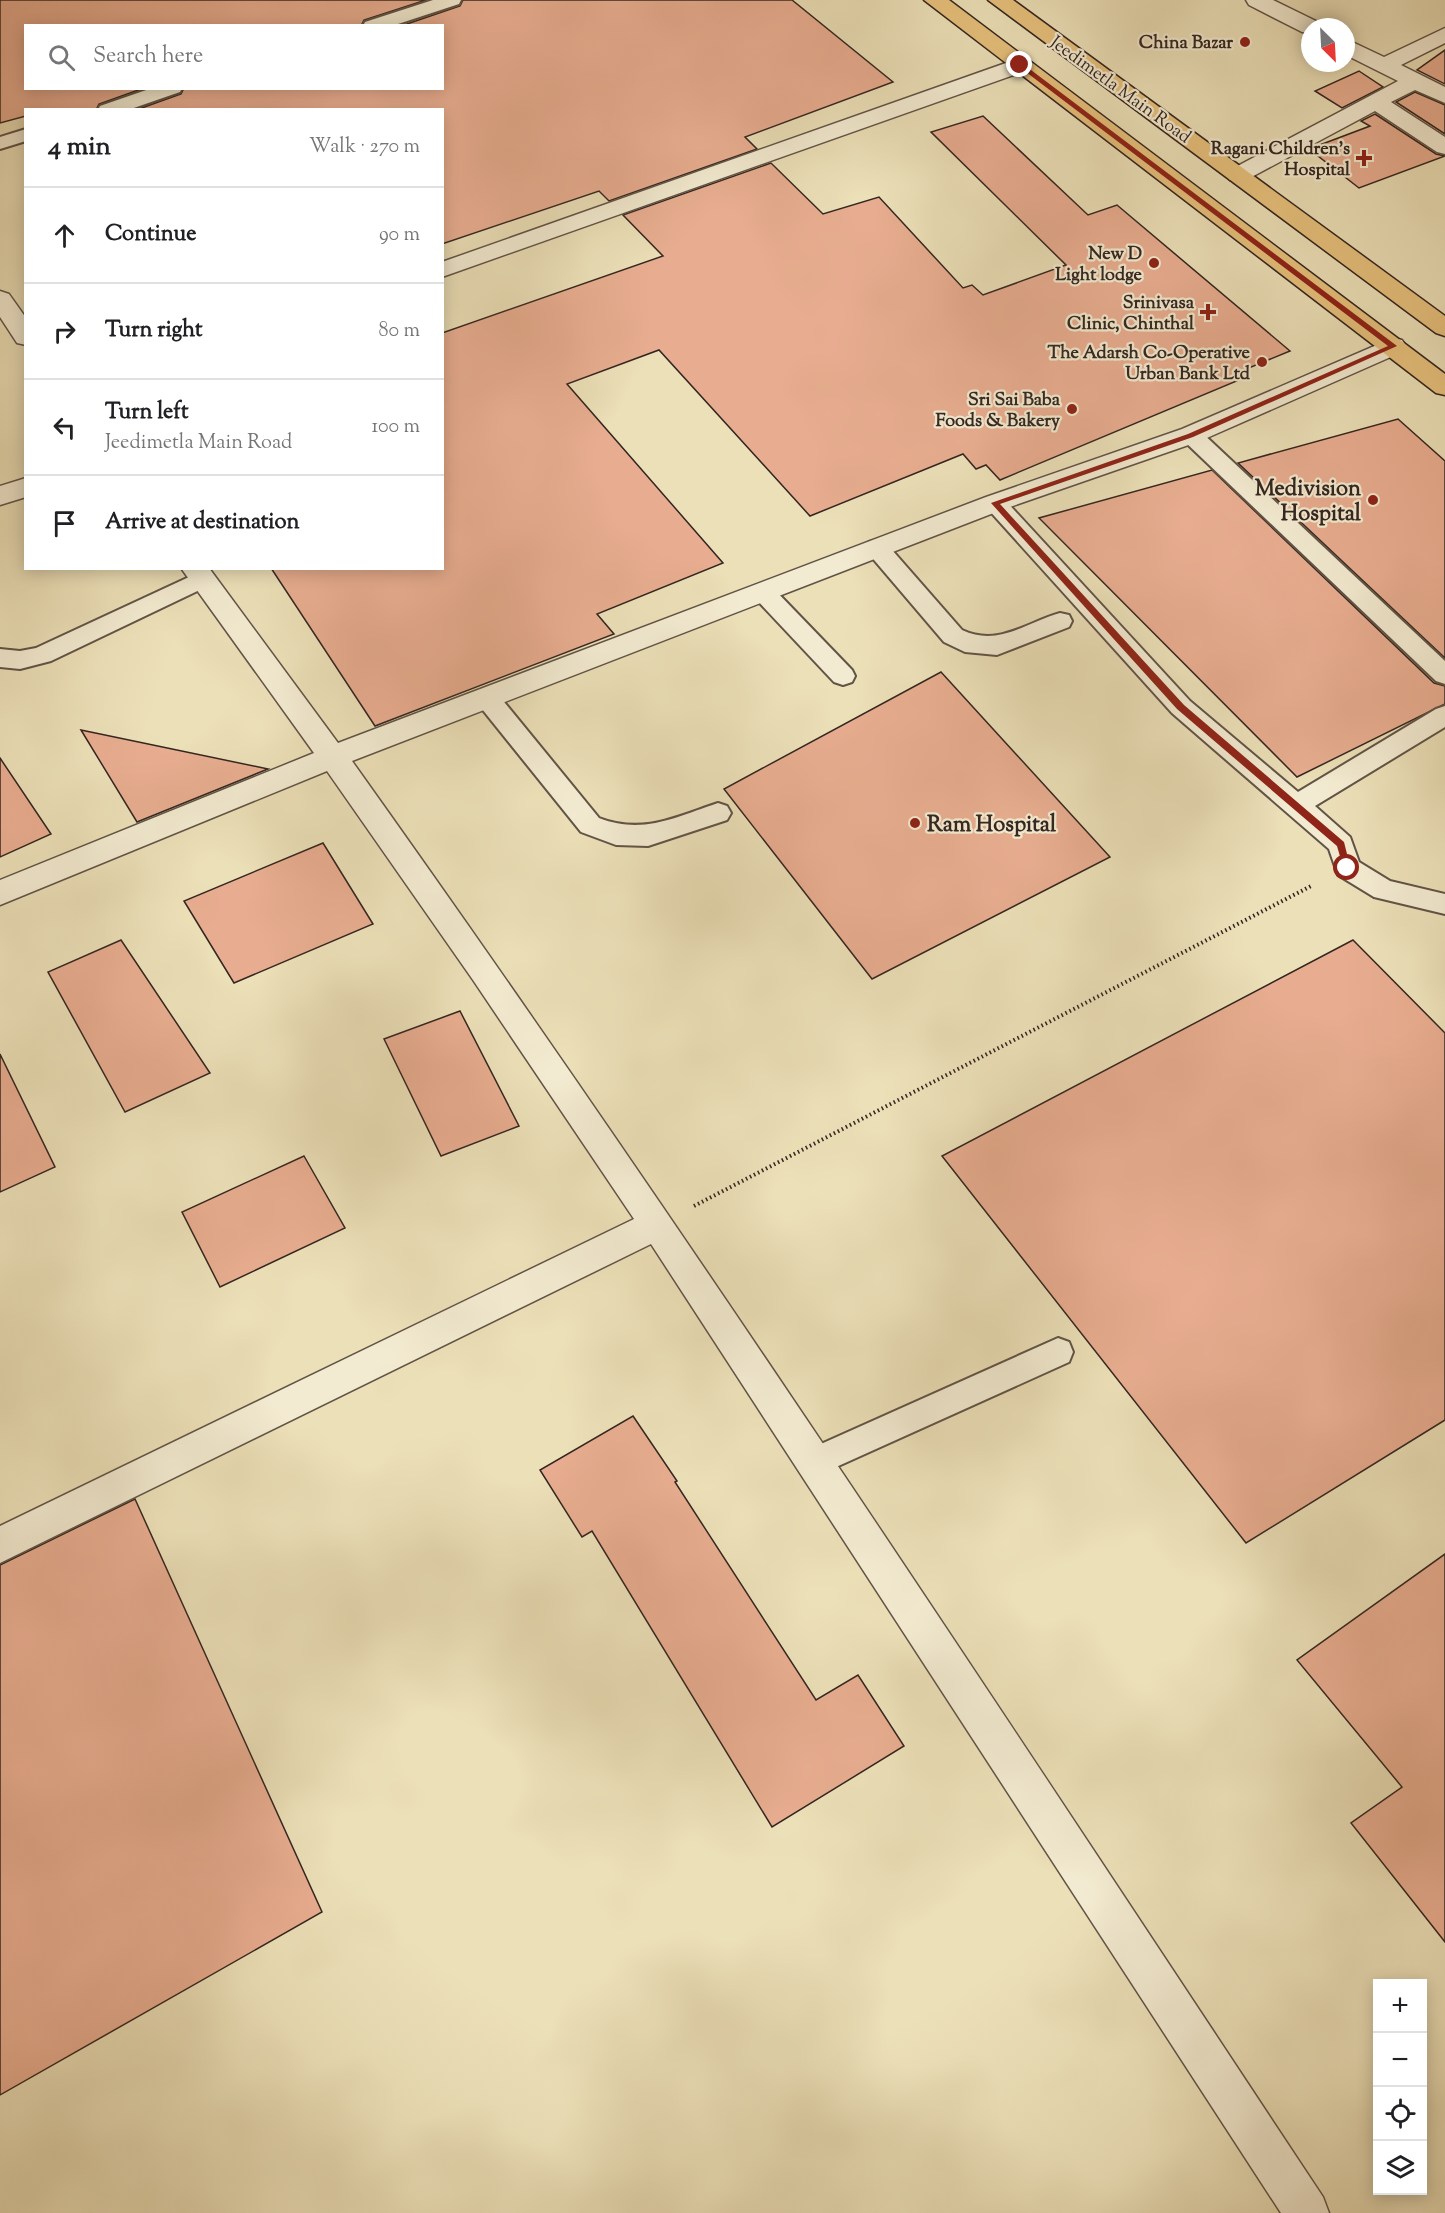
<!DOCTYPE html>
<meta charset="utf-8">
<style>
body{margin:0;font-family:"Sorts Mill Goudy",serif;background:#f6f6f6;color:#202124}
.controls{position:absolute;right:18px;bottom:18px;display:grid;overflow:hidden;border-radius:0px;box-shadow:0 3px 15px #0003}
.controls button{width:54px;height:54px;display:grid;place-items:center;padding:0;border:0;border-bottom:2px solid #e0e0e0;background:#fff;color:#202124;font:30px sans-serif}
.compass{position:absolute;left:1301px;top:18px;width:54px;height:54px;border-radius:50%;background:#fff;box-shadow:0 3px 15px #0003;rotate:156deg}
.stop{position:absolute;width:18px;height:18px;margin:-14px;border:4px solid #8f2418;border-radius:50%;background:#fff}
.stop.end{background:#8f2418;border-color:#fff;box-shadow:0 2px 6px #0008}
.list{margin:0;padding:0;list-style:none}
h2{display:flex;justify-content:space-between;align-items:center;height:78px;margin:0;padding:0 24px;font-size:26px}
h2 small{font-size:20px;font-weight:400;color:#757577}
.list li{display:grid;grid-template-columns:39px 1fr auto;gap:18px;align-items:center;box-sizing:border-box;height:96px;padding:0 24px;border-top:2px solid #e0e0e0}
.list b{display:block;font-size:22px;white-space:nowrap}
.list p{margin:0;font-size:20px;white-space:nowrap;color:#757577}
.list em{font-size:20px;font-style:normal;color:#757577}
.icon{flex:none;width:33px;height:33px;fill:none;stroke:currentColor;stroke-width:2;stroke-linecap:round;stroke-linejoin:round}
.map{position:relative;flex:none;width:1445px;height:2213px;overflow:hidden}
.search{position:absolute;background:#fff;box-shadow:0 3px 15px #0003;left:24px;top:24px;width:420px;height:66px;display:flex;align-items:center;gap:15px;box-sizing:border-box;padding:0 21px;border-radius:0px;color:#757577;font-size:22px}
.panel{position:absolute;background:#fff;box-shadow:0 3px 15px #0003;left:24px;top:108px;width:420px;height:462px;border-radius:0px}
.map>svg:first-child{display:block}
.building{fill:#e8ad90;stroke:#332621;stroke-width:1.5}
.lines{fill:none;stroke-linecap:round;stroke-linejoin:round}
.service-casing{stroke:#615447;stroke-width:4}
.minor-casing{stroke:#615447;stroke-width:3}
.primary-casing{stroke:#332621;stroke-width:3}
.path{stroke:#332621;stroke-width:4;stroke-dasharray:1.5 3;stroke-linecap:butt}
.service{fill:#f3ebd1;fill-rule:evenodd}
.minor{fill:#f3ebd1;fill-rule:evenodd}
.primary{fill:#e6c07c;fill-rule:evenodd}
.route{fill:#8f2418}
.poi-dot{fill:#8f2418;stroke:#f3ebd1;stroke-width:2}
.labels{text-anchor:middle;stroke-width:4.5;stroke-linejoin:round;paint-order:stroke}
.far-poi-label{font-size:18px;font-weight:bold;fill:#332621;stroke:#f3ebd1;text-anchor:end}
.far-street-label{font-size:18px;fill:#332621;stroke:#f3ebd1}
.poi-label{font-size:22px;font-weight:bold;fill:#332621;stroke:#f3ebd1;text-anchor:end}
</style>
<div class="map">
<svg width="1445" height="2213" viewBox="0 0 1445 2213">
<rect width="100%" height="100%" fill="#ece0b8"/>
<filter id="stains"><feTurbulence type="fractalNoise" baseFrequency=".00333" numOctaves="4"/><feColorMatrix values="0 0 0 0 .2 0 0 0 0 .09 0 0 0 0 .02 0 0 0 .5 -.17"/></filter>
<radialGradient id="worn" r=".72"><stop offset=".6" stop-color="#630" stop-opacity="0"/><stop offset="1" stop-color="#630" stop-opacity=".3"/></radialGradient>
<!-- building -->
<g class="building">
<polygon points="0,0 426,0 364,20 361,26 26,26 26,88 144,88 99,104 96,110 26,110 26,116 0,123"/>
<polygon points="463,0 792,0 893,82 745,137 757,149 609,201 599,191 442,244 442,110 136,110 181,94 184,88 442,88 442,26 401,26 460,6"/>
<polygon points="1445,50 1445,84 1417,70"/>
<polygon points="1359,71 1383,87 1342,108 1315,91"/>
<polygon points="1415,92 1445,105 1445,134 1396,102"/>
<polygon points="1375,114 1436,154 1445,156 1359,188 1309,149 1370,126 1361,121"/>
<polygon points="983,116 1088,215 1117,205 1290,351 1234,374 1239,380 1000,480 986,465 976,469 963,454 810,516 659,350 567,384 723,563 597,614 614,634 375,726 271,568 442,568 442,333 663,256 623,215 771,163 823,214 879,197 963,288 972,285 983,295 1066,265 931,132"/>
<polygon points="1398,419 1445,461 1445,658 1238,463"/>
<polygon points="1212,470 1434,683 1445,686 1445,704 1297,777 1039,518"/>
<polygon points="941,672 1110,857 872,979 724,789"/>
<polygon points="81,730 268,769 137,822"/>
<polygon points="0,758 51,834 0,857"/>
<polygon points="323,843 373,924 234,983 184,901"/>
<polygon points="121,940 210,1073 125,1112 48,972"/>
<polygon points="1353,940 1445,1033 1445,1420 1246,1543 942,1156"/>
<polygon points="460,1011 519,1126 441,1156 384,1039"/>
<polygon points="0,1054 55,1167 0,1192"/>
<polygon points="304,1156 345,1228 220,1287 182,1212"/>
<polygon points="633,1416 677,1481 675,1482 816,1700 858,1675 904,1746 772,1827 592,1531 582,1537 540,1470"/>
<polygon points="135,1499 322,1912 0,2095 0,1565"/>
<polygon points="1445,1554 1445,1942 1351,1823 1402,1787 1297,1660"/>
</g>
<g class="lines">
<defs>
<g id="service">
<polygon points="433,0 461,0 459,4 392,26 363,26 365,22"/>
<polygon points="152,88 182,88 180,92 128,110 98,110 100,106"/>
<polygon points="26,129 26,141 0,149 0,137"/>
<polygon points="1191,428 1199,430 1445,661 1445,684 1436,681 1183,440 1180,435 1183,430"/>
<polygon points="995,495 1003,498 1190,701 1298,792 1436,709 1445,706 1445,727 1315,806 1350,837 1359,862 1390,881 1445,894 1445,914 1374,897 1338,875 1329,849 1172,713 987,508 983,503 987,498"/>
<path d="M877,540L885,542L962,630C998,647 1025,623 1060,613L1069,615L1072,621L1069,627L997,655L965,652L944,642L869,554L865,548L869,542Z"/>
<polygon points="202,571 210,573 214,579 210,585 51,661 20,669 0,667 0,649 20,651 36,648"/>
<polygon points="763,584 771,586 852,670 855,676 852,682 843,685 834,682 755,598 751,592 755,586"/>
<path d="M487,689L496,692L599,818C643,835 676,817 718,803L727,806L731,813L727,820L648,846L616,845L581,832L478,704L475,698L478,692Z"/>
<polygon points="1058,1338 1069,1342 1073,1352 1069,1362 825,1472 814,1477 803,1472 798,1462 803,1452"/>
</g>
<g id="minor">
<polygon points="1246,0 1273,0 1318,22 1321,27 1310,27 1310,33 1302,32 1249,5"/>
<polygon points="1445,28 1445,43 1401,65 1445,87 1445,103 1415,90 1391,102 1445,137 1445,154 1437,152 1375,111 1246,180 1230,180 1226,175 1230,170 1398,81 1346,55 1346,39 1384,57"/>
<polygon points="1020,58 1028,60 1031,65 1028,70 442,277 442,262"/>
<polygon points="0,291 9,294 26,318 26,345 17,343 0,317"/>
<path d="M1393,338L1402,340L1406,346L1402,352L1200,441L1004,509L352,761C688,1232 1004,1715 1323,2197L1329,2213H1281L651,1244L0,1563V1526L634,1219L473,980L327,771L0,905V880L314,753L181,568H209L338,743L986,497L1182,429Z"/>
<polygon points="26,478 26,497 0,505 0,486"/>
</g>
<g id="primary">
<polygon points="924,0 949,0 1445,374 1445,395 1436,393"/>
<polygon points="988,0 1013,0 1445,316 1445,336 1436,333"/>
</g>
</defs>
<!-- service casing -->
<use href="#service" class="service-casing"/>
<!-- minor casing -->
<use href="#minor" class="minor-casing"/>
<!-- primary casing -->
<use href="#primary" class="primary-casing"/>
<!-- path -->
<polyline class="path" points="694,1206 1313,885"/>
<!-- service -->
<use href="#service" class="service"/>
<!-- minor -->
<use href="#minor" class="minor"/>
<!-- primary -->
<use href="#primary" class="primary"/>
</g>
<!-- route -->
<polygon class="route" points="1018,64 1023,64 1397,346 1193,437 1000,504 1184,705 1344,842 1351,870 1344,870 1337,846 1177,709 991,503 1188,434 1388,346 1018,66"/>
<!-- markers -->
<g class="poi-dot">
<circle cx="1245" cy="42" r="6"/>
<path d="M1361 149h6v6h6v6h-6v6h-6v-6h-6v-6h6z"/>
<circle cx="1154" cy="263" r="6"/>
<path d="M1205 303h6v6h6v6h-6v6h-6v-6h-6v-6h6z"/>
<circle cx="1262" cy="362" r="6"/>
<circle cx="1072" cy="409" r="6"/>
<circle cx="1373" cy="500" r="6"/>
<circle cx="915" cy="823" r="6"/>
</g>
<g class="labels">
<!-- far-poi labels -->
<g class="far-poi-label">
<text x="1233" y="48">China Bazar</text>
<text x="1350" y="154">Ragani Children's<tspan x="1350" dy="21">Hospital</tspan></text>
<text x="1142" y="259">New D<tspan x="1142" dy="21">Light lodge</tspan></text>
<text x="1194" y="308">Srinivasa<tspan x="1194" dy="21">Clinic, Chinthal</tspan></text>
<text x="1250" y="358">The Adarsh Co-Operative<tspan x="1250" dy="21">Urban Bank Ltd</tspan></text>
<text x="1060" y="405">Sri Sai Baba<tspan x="1060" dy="21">Foods &amp; Bakery</tspan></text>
</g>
<!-- far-street labels -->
<g class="far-street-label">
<text transform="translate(1121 89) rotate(36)" y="6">Jeedimetla Main Road</text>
</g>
<!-- poi labels -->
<g class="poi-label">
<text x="1361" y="495">Medivision<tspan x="1361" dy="25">Hospital</tspan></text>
<text x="927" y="831" text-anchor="start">Ram Hospital</text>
</g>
</g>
<rect width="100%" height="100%" filter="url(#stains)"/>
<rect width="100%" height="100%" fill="url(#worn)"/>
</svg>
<div class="controls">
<button>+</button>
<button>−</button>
<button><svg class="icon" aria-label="locate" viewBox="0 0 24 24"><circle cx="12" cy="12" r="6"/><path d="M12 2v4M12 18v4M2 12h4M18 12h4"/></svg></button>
<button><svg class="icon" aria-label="layers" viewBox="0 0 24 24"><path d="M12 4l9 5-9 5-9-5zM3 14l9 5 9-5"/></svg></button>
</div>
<svg class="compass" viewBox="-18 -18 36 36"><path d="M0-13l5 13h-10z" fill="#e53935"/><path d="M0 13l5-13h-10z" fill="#757577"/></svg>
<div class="stop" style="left:1347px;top:868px"></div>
<div class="stop end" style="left:1020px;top:65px"></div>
<div class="search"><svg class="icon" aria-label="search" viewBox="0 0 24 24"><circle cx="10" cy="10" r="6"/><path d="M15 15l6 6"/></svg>Search here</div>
<section class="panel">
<h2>4 min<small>Walk · 270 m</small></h2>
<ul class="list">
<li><svg class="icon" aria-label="ahead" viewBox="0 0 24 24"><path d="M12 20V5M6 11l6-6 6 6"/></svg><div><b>Continue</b></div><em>90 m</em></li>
<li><svg class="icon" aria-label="right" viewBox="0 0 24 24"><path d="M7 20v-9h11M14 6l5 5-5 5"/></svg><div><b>Turn right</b></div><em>80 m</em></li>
<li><svg class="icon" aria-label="left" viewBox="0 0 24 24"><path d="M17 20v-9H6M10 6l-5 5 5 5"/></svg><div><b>Turn left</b><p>Jeedimetla Main Road</p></div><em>100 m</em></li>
<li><svg class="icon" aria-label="arrive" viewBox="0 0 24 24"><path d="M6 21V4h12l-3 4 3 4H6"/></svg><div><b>Arrive at destination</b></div></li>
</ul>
</section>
</div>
